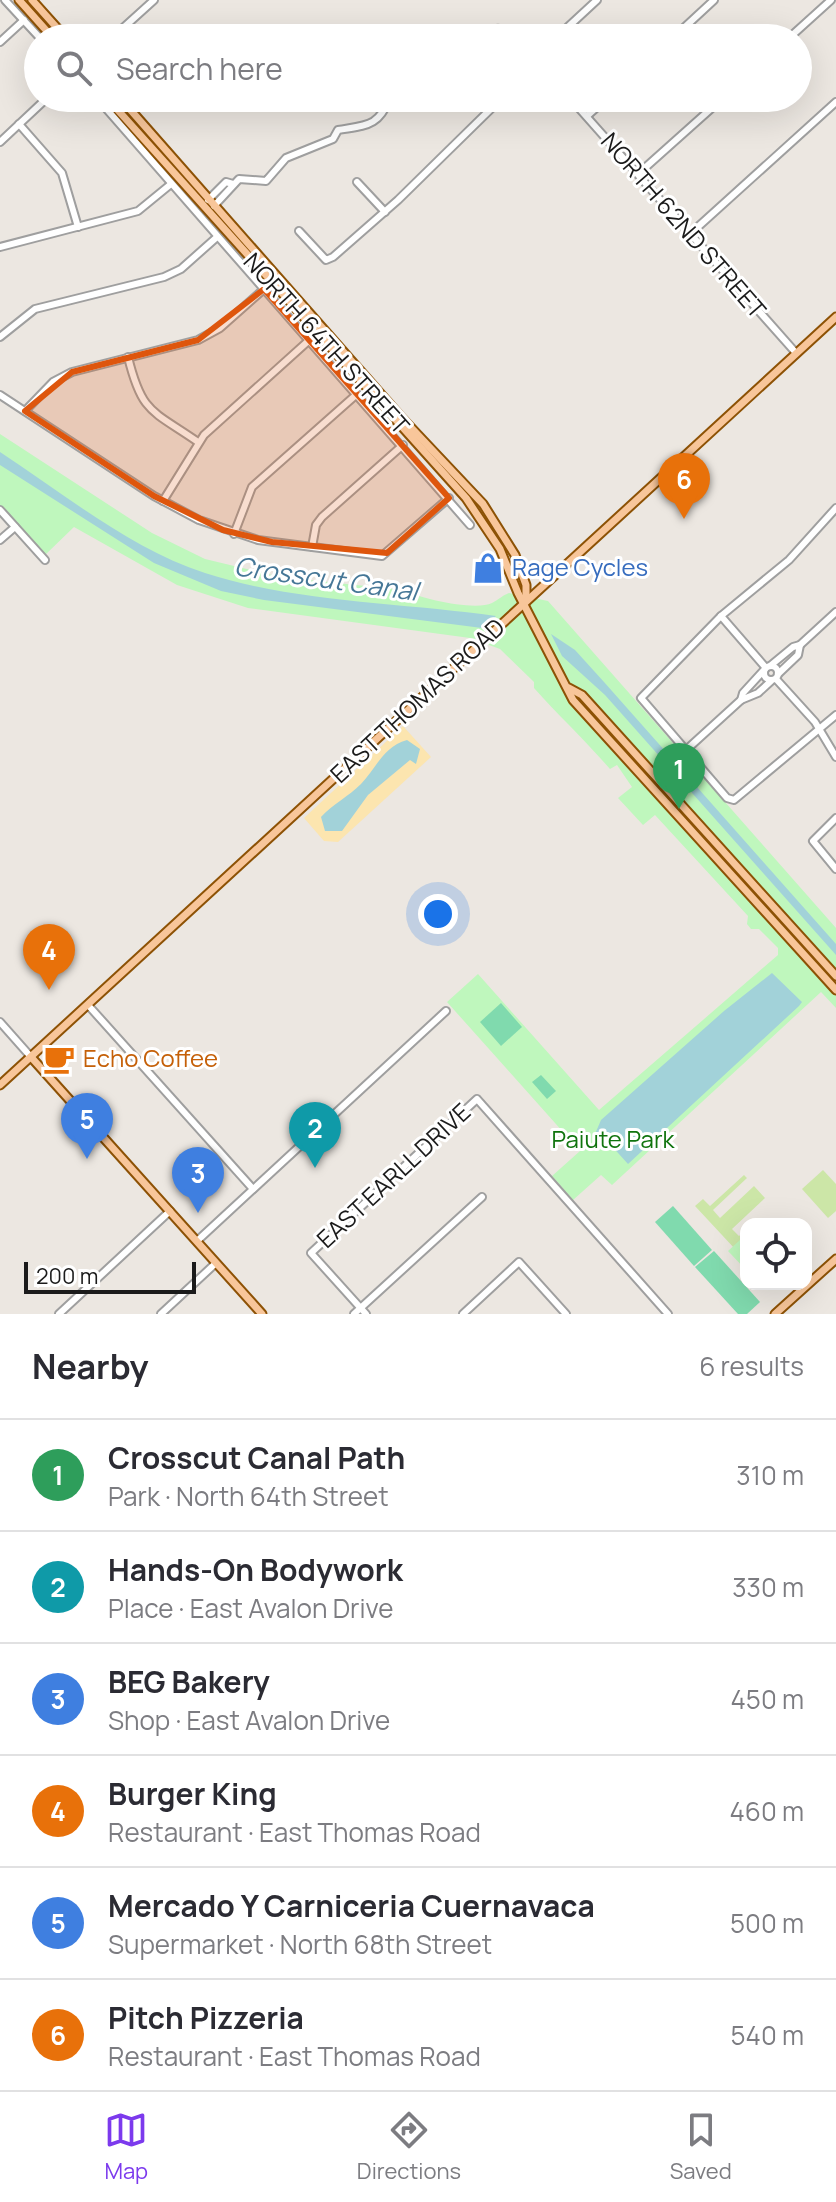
<!DOCTYPE html>
<meta charset="utf-8">
<style>
body{margin:0;font-family:Manrope,sans-serif;background:#f2f2f3;color:#2b2b33}
.controls{position:absolute;right:24px;bottom:24px;display:grid;overflow:hidden;border-radius:16px;box-shadow:0 8px 32px #0002}
.controls button{width:72px;height:72px;display:grid;place-items:center;padding:0;border:0;border-bottom:2px solid #e1e1e2;background:#fff;color:#2b2b33;font:40px sans-serif}
.scale{position:absolute;left:24px;bottom:20px;width:172px;box-sizing:border-box;padding-left:8px;border:4px solid #1b1b1b;border-top:0;font-size:22px;line-height:28px;white-space:nowrap;color:#1b1b1b;-webkit-text-stroke:6px #fff;paint-order:stroke}
.you{position:absolute;left:438px;top:914px;width:28px;height:28px;margin:-20px;border:6px solid #fff;border-radius:50%;background:#1a73e8;box-shadow:0 0 0 12px #1a73e833}
.badge{display:grid;place-items:center;width:52px;height:52px;border-radius:50%;background:#7c3aed;color:#fff;font-size:26px;font-weight:700}
.pin{position:absolute;translate:-50% -66px;filter:drop-shadow(0 2px 4px #0008)}
.pin::after{content:'';position:absolute;top:42px;width:28px;height:24px;background:inherit;clip-path:polygon(0 0,100% 0,50% 100%)}
.list{margin:0;padding:0;list-style:none}
h2{display:flex;justify-content:space-between;align-items:center;height:104px;margin:0;padding:0 32px;font-size:34px}
h2 small{font-size:26px;font-weight:400;color:#7c7c81}
.list li{display:grid;grid-template-columns:52px 1fr auto;gap:24px;align-items:center;box-sizing:border-box;height:112px;padding:0 32px;border-top:2px solid #e1e1e2}
.list b{display:block;font-size:30px;white-space:nowrap}
.list p{margin:0;font-size:26px;white-space:nowrap;color:#7c7c81}
.list em{font-size:26px;font-style:normal;color:#7c7c81}
.icon{flex:none;width:44px;height:44px;fill:none;stroke:currentColor;stroke-width:2;stroke-linecap:round;stroke-linejoin:round}
.map{position:relative;flex:none;width:836px;height:1314px;overflow:hidden}
.search{position:absolute;background:#fff;box-shadow:0 8px 32px #0002;left:24px;right:24px;top:24px;height:88px;display:flex;align-items:center;gap:20px;box-sizing:border-box;padding:0 28px;border-radius:44px;color:#7c7c81;font-size:30px}
.sheet{height:776px;background:#fff}
nav{display:flex;justify-content:space-around;align-items:center;box-sizing:border-box;height:112px;border-top:2px solid #e1e1e2;background:#fff;font-size:22px;color:#7c7c81}
nav a{display:grid;justify-items:center;gap:4px}
nav .on{color:#7c3aed}
.map>svg:first-child{display:block}
.grass{fill:#cce6a7}
.sand{fill:#fce5af}
.park{fill:#bff7bd}
.pitch{fill:#80daae}
.water{fill:#a2d2d9}
.lines{fill:none;stroke-linecap:round;stroke-linejoin:round}
.minor-casing{stroke:#9f9f9f;stroke-width:10}
.major-casing{stroke:#8d5205;stroke-width:11}
.minor{stroke:#fff;stroke-width:6}
.major{stroke:#f8c69a;stroke-width:7}
.marked{fill:#de560d;fill-opacity:0.2;stroke:#de560d;stroke-width:6;stroke-linejoin:round}
.labels{text-anchor:middle;stroke-width:6;stroke-linejoin:round;paint-order:stroke}
.street-label{font-size:24px;fill:#1b1b1b;stroke:#fff}
.shop-label{font-size:24px;fill:#366cbe;stroke:#fff;text-anchor:start}
.food-label{font-size:24px;fill:#c56008;stroke:#fff;text-anchor:start}
.park-label{font-size:24px;fill:#10740e;stroke:#fff}
.water-label{font-size:26px;font-style:italic;fill:#467797;stroke:#fff}
</style>
<div class="map">
<svg width="836" height="1314" viewBox="0 0 836 1314">
<rect width="100%" height="100%" fill="#ece7e1"/>
<!-- grass -->
<g class="grass">
<polygon points="823,1170 836,1184 836,1211 828,1218 802,1189"/>
<polygon points="744,1175 747,1178 713,1210 720,1218 754,1186 765,1198 732,1229 739,1236 746,1230 746,1236 735,1249 695,1206 703,1199 710,1206"/>
</g>
<!-- sand -->
<polygon class="sand" points="403,726 431,757 338,842 324,841 304,818"/>
<!-- park -->
<g class="park">
<path d="M0,434L152,533L205,559L280,577L404,590C421,599 475,611 492,603C498,600 503,595 509,593L548,601L836,928V1008L821,992L612,1185L601,1175L573,1200L552,1176L580,1151L447,1002L478,974L599,1110L778,955V948L759,929H751L747,924L748,916L655,815L643,825L618,798L632,787L617,765L610,769C584,739 559,716 534,688V682L500,649L470,638L248,608L177,585L74,527L45,555V560L0,510Z"/>
<polygon points="740,1240 746,1246 746,1270 728,1251"/>
</g>
<!-- pitch -->
<g class="pitch">
<polygon points="501,1003 522,1027 501,1046 480,1022"/>
<polygon points="541,1075 556,1091 547,1099 532,1082"/>
<polygon points="673,1206 712,1250 694,1266 655,1222"/>
<polygon points="714,1251 760,1302 747,1314 738,1314 695,1267"/>
</g>
<!-- water -->
<g class="water">
<path d="M0,452C64,494 131,549 205,573C293,602 404,603 496,616L482,628L264,600L221,591L154,563L0,465Z"/>
<polygon points="551,634 575,650 604,682 836,944 836,955 605,695 562,656"/>
<path d="M407,740L420,749L416,764L410,760L368,795L342,831H325L321,817C333,804 349,796 361,784C377,767 383,747 407,740Z"/>
<polygon points="772,973 802,1002 799,1006 628,1164 609,1143 600,1140 595,1134 601,1120 724,1011"/>
</g>
<g class="lines">
<defs>
<g id="minor">
<polyline points="5,0 40,38"/>
<polyline points="112,38 154,0"/>
<path d="M471,38C488,30 502,22 516,38"/>
<polyline points="556,38 597,0"/>
<polyline points="673,38 714,0"/>
<polyline points="789,38 831,0"/>
<polyline points="0,42 24,20"/>
<polyline points="97,98 470,525"/>
<polyline points="570,98 796,353"/>
<polyline points="587,116 607,98"/>
<polyline points="19,124 62,173 78,227"/>
<polyline points="0,142 47,98"/>
<polyline points="638,174 723,98"/>
<polyline points="357,182 385,212"/>
<polyline points="208,200 226,182 233,184"/>
<path d="M214,206L239,179L266,181L286,158L333,139L338,130C367,125 378,127 390,98"/>
<polyline points="299,231 326,260 333,257 398,200 502,98"/>
<polyline points="690,234 836,102"/>
<polyline points="0,247 138,211 171,184"/>
<polyline points="0,337 35,309 164,277 181,269 217,237"/>
<path d="M128,357C142,414 152,410 198,442"/>
<polyline points="0,395 154,496 199,520 258,540 382,556 449,498"/>
<polyline points="25,411 53,382 72,372 198,340 220,328 264,289"/>
<polyline points="163,501 204,435 316,334"/>
<polyline points="836,508 789,560 721,616 641,698 727,798 734,800 836,715"/>
<polyline points="0,510 45,560"/>
<polyline points="234,534 252,487 357,394"/>
<polyline points="0,540 15,527"/>
<polyline points="312,547 316,525 322,517 403,445"/>
<polyline points="721,616 766,668"/>
<circle cx="771" cy="673" r="7"/>
<polyline points="770,666 793,647 800,645 836,612"/>
<polyline points="778,674 798,655 800,645"/>
<polyline points="776,679 815,722 836,757"/>
<polyline points="741,700 758,693 771,681"/>
<polyline points="685,751 741,700 743,693 764,670"/>
<polyline points="836,818 813,841 836,869"/>
<polyline points="88,1005 253,1189"/>
<polyline points="0,1022 31,1057"/>
<polyline points="197,1241 446,1011"/>
<polyline points="59,1314 170,1211"/>
<polyline points="161,1314 216,1263"/>
<polyline points="354,1314 482,1197"/>
<polyline points="366,1314 311,1253 477,1099 668,1314"/>
<polyline points="463,1314 519,1262 566,1314"/>
</g>
<g id="major">
<polyline points="19,0 53,38"/>
<polyline points="32,0 66,38"/>
<polyline points="107,98 466,498 500,549 518,593 573,700 836,990"/>
<polyline points="120,98 400,416 483,504 515,555 526,585 526,600"/>
<polyline points="569,688 582,695 836,976"/>
<polyline points="31,1057 262,1314"/>
<polyline points="0,1085 836,317"/>
<polyline points="775,1314 836,1259"/>
</g>
</defs>
<!-- minor casing -->
<use href="#minor" class="minor-casing"/>
<!-- major casing -->
<use href="#major" class="major-casing"/>
<!-- minor -->
<use href="#minor" class="minor"/>
<!-- major -->
<use href="#major" class="major"/>
</g>
<!-- marked area -->
<path class="marked" d="M264,289L449,498L387,553L272,542L223,530L154,496L25,411L72,372L198,340Z"/>
<!-- icons -->
<defs>
<symbol id="shop-bare" viewBox="-9 -9 18 18"><path d="M-5-2.5h2.3a2.7 3.5 0 0 1 5.4 0H5L5.5 6h-11ZM-1.5-2.5h3a1.5 2.3 0 0 0-3 0Z" fill="#3f7fe0" stroke="#fff" stroke-width="2.5" paint-order="stroke"/></symbol>
<symbol id="cafe-bare" viewBox="-9 -9 18 18"><path d="M-5.5-4.5H6V0H3Q3 3.5 0 3.5H-2.5Q-5.5 3.5-5.5 0ZM3-3.2v2h1.7v-2ZM-6 4.5H4V6H-6Z" fill="#e8710a" stroke="#fff" stroke-width="2.5" paint-order="stroke"/></symbol>
</defs>
<g fill-rule="evenodd">
<use href="#shop-bare" x="466" y="546" width="44" height="44"/>
<use href="#cafe-bare" x="37" y="1037" width="44" height="44"/>
</g>
<g class="labels">
<!-- street labels -->
<g class="street-label">
<text transform="translate(683 226) rotate(49)" y="8">NORTH 62ND STREET</text>
<text transform="translate(326 344) rotate(48)" y="8">NORTH 64TH STREET</text>
<text transform="translate(418 701) rotate(-43)" y="8">EAST THOMAS ROAD</text>
<text transform="translate(394 1176) rotate(-43)" y="8">EAST EARLL DRIVE</text>
</g>
<!-- shop labels -->
<g class="shop-label">
<text x="512" y="576">Rage Cycles</text>
</g>
<!-- food labels -->
<g class="food-label">
<text x="83" y="1067">Echo Coffee</text>
</g>
<!-- park labels -->
<g class="park-label">
<text x="613" y="1148">Paiute Park</text>
</g>
<!-- water labels -->
<g class="water-label">
<text transform="translate(326 579) rotate(8)" y="9">Crosscut Canal</text>
</g>
</g>
</svg>
<div class="controls">
<button><svg class="icon" aria-label="locate" viewBox="0 0 24 24"><circle cx="12" cy="12" r="6"/><path d="M12 2v4M12 18v4M2 12h4M18 12h4"/></svg></button>
</div>
<div class="scale">200 m</div>
<div class="you"></div>
<div class="pin badge" style="left:679px;top:809px;background:#2e9e5b">1</div>
<div class="pin badge" style="left:315px;top:1168px;background:#0f9aa8">2</div>
<div class="pin badge" style="left:198px;top:1213px;background:#3f7fe0">3</div>
<div class="pin badge" style="left:49px;top:990px;background:#e8710a">4</div>
<div class="pin badge" style="left:87px;top:1159px;background:#3f7fe0">5</div>
<div class="pin badge" style="left:684px;top:519px;background:#e8710a">6</div>
<div class="search"><svg class="icon" aria-label="search" viewBox="0 0 24 24"><circle cx="10" cy="10" r="6"/><path d="M15 15l6 6"/></svg>Search here</div>
</div>
<section class="sheet">
<h2>Nearby<small>6 results</small></h2>
<ul class="list">
<li><span class="badge" style="background:#2e9e5b">1</span><div><b>Crosscut Canal Path</b><p>Park · North 64th Street</p></div><em>310 m</em></li>
<li><span class="badge" style="background:#0f9aa8">2</span><div><b>Hands-On Bodywork</b><p>Place · East Avalon Drive</p></div><em>330 m</em></li>
<li><span class="badge" style="background:#3f7fe0">3</span><div><b>BEG Bakery</b><p>Shop · East Avalon Drive</p></div><em>450 m</em></li>
<li><span class="badge" style="background:#e8710a">4</span><div><b>Burger King</b><p>Restaurant · East Thomas Road</p></div><em>460 m</em></li>
<li><span class="badge" style="background:#3f7fe0">5</span><div><b>Mercado Y Carniceria Cuernavaca</b><p>Supermarket · North 68th Street</p></div><em>500 m</em></li>
<li><span class="badge" style="background:#e8710a">6</span><div><b>Pitch Pizzeria</b><p>Restaurant · East Thomas Road</p></div><em>540 m</em></li>
</ul>
</section>
<nav>
<a class="on"><svg class="icon" aria-label="map" viewBox="0 0 24 24"><path d="M3 6l6-2 6 2 6-2v14l-6 2-6-2-6 2zM9 4v14M15 6v14"/></svg>Map</a>
<a><svg class="icon" aria-label="directions" viewBox="0 0 24 24"><path d="M12 3l9 9-9 9-9-9zM9 14v-3h6M13 9l2 2-2 2"/></svg>Directions</a>
<a><svg class="icon" aria-label="saved" viewBox="0 0 24 24"><path d="M7 4h10v16l-5-4-5 4z"/></svg>Saved</a>
</nav>
